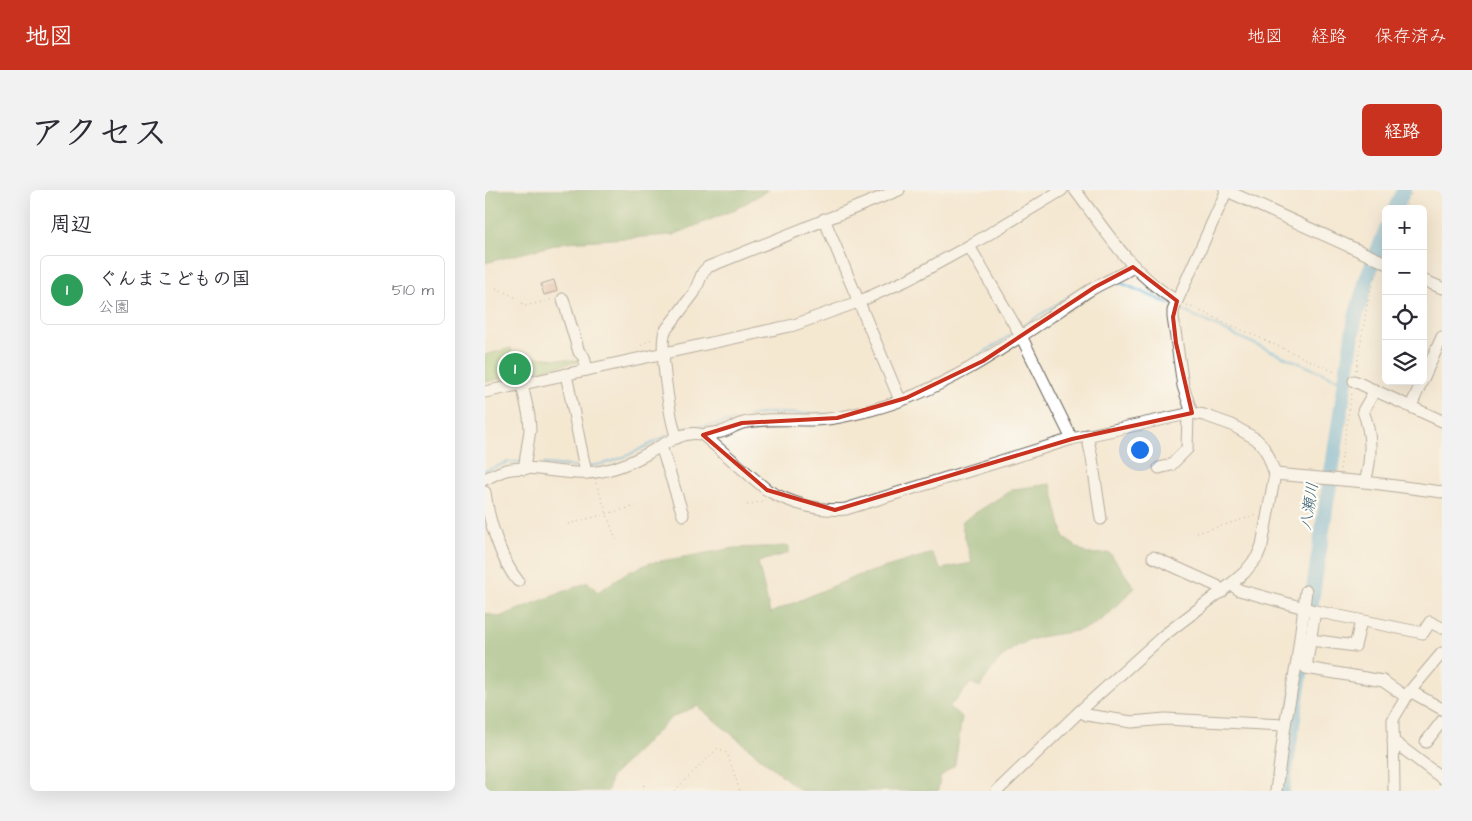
<!DOCTYPE html>
<html lang="ja">
<meta charset="utf-8">
<style>
body{margin:0;font-family:"Architects Daughter","Klee One",sans-serif;background:#f2f2f3;color:#2b2b33}
.controls{position:absolute;right:15px;top:15px;display:grid;overflow:hidden;border-radius:8px;box-shadow:0 5px 20px #0002}
.controls button{width:45px;height:45px;display:grid;place-items:center;padding:0;border:0;border-bottom:1px solid #e1e1e2;background:#fff;color:#2b2b33;font:25px sans-serif}
.you{position:absolute;left:654px;top:259px;width:18px;height:18px;margin:-12px;border:4px solid #fff;border-radius:50%;background:#1a73e8;box-shadow:0 0 0 8px #1a73e833}
.badge{display:grid;place-items:center;width:32px;height:32px;border-radius:50%;background:#c8321e;color:#fff;font-size:16px;font-weight:700}
.pin{position:absolute;translate:-50% -50%;border:2px solid #fff;box-shadow:0 1px 5px #0006}
.list{margin:0;padding:0;list-style:none}
h2{display:flex;justify-content:space-between;align-items:center;height:65px;margin:0;padding:0 20px;font-size:21px}
h2 small{font-size:16px;font-weight:400;color:#7c7c81}
.list li{display:grid;grid-template-columns:32px 1fr auto;gap:15px;align-items:center;box-sizing:border-box;height:70px;margin:0 10px 10px;padding:0 10px;border:1px solid #e1e1e2;border-radius:8px}
.list b{display:block;font-size:19px;white-space:nowrap}
.list p{margin:0;font-size:16px;white-space:nowrap;color:#7c7c81}
.list em{font-size:16px;font-style:normal;color:#7c7c81}
.icon{flex:none;width:28px;height:28px;fill:none;stroke:currentColor;stroke-width:2;stroke-linecap:round;stroke-linejoin:round}
.map{position:relative;flex:none;width:957px;height:601px;overflow:hidden;border-radius:8px}
header{display:flex;align-items:center;gap:30px;box-sizing:border-box;height:70px;padding:0 25px;background:#c8321e;color:#fff}
header strong{font-size:24px}
nav{display:flex;gap:28px;margin-inline-start:auto;font-size:18px}
.intro{display:flex;align-items:center;justify-content:space-between;box-sizing:border-box;height:120px;padding:0 30px}
h1{margin:0;font-size:35px}
.button{padding:12px 22px;border-radius:8px;background:#c8321e;color:#fff;font-size:18px;font-weight:700}
main{display:flex;gap:30px;padding:0 30px}
aside{flex:1;background:#fff;border-radius:8px;box-shadow:0 5px 20px #0002}
.map>svg:first-child{display:block}
.green{fill:#9ac977;stroke:#5b724a}
.forest{fill:#7bad68;stroke:#4c6442}
.lines{fill:none;stroke-linecap:round;stroke-linejoin:round}
.stream{stroke:#5baed7;stroke-width:2.5}
.river{stroke:#5baed7;stroke-width:15}
.building{fill:#deaa9b}
.minor-casing{stroke:#68635b;stroke-width:13}
.path{stroke:#68635b;stroke-width:1;stroke-dasharray:1 4;stroke-linecap:butt}
.minor{stroke:#fff;stroke-width:11}
.marked{fill:none;stroke:#c8321e;stroke-width:4;stroke-linejoin:round}
.labels{text-anchor:middle;stroke-width:4.5;stroke-linejoin:round;paint-order:stroke}
.water-label{font-size:16px;font-style:italic;fill:#385e70;stroke:#fdfcf7}
</style>
<header>
<strong>地図</strong>
<nav><a>地図</a><a>経路</a><a>保存済み</a></nav>
</header>
<div class="intro"><h1>アクセス</h1><a class="button">経路</a></div>
<main>
<aside>
<h2>周辺<small></small></h2>
<ul class="list">
<li><span class="badge" style="background:#2e9e5b">1</span><div><b>ぐんまこどもの国</b><p>公園</p></div><em>510 m</em></li>
</ul>
</aside>
<div class="map">
<svg width="957" height="601" viewBox="0 0 957 601">
<rect width="100%" height="100%" fill="#fdfcf7"/>
<filter id="ink" filterUnits="userSpaceOnUse"><feTurbulence type="fractalNoise" baseFrequency=".02" numOctaves="2"/><feDisplacementMap in="SourceGraphic" scale="10" xChannelSelector="R" yChannelSelector="G"/><feConvolveMatrix kernelMatrix="1 2 1 2 8 2 1 2 1" color-interpolation-filters="sRGB"/></filter>
<filter id="wash" filterUnits="userSpaceOnUse"><feTurbulence type="fractalNoise" baseFrequency=".0096" numOctaves="4" result="noise"/><feDisplacementMap in="SourceGraphic" scale="20" xChannelSelector="R" yChannelSelector="G"/><feGaussianBlur stdDeviation="1.12" result="paint"/><feColorMatrix in="noise" values="0 0 0 0 0 0 0 0 0 0 0 0 0 0 0 0 0 1.4 0 .05"/><feComposite in="paint" operator="in"/></filter>
<g filter="url(#wash)">
<rect width="100%" height="100%" fill="#f4e8d1"/>
<!-- green -->
<path class="green" d="M26,158L29,168C50,165 74,170 96,171L0,192V165Z"/>
<!-- forest -->
<g class="forest">
<polygon points="0,0 283,0 251,19 188,45 81,52 0,73"/>
<path d="M566,294L579,348L602,364L625,363L650,398C638,409 627,423 613,432C602,440 587,442 573,444C534,449 515,463 495,497L486,493L464,517L477,527L470,575L455,587L453,601H316L212,516L186,528L126,587L123,601H0V423L14,427L103,392L113,402L141,383L165,373L249,358L304,356V363L273,372L285,423L372,386L447,363L456,379L487,373L476,332L528,299Z"/>
</g>
<g class="lines">
<!-- stream -->
<g class="stream">
<polyline points="636,93 685,114"/>
<polyline points="695,119 758,149 861,193"/>
<polyline points="535,138 595,99"/>
<polyline points="485,171 531,142"/>
<polyline points="264,226 283,223 341,224"/>
<path d="M195,240C213,235 231,237 249,230"/>
<polyline points="59,274 96,277"/>
<path d="M104,276C134,273 157,258 183,245"/>
<polyline points="0,281 23,272 36,272"/>
</g>
<!-- river -->
<g class="river">
<polyline points="910,19 919,0"/>
<polyline points="823,434 870,129 883,85 901,40"/>
<polyline points="797,601 819,462"/>
</g>
</g>
<g id="blocks">
<!-- building -->
<polygon class="building" points="69,90 72,101 59,105 56,94"/>
</g>
</g>
<g filter="url(#ink)">
<use href="#blocks" fill-opacity="0" stroke="#68635b" stroke-width="1"/>
<g class="lines">
<defs>
<g id="minor">
<path d="M590,0C621,41 647,85 692,111"/>
<polyline points="740,0 901,73"/>
<polyline points="339,29 415,210"/>
<polyline points="484,56 536,146 587,249"/>
<polyline points="938,90 957,98"/>
<polyline points="78,109 94,162 99,167 102,180"/>
<polyline points="81,184 101,283"/>
<polyline points="938,189 957,147"/>
<polyline points="869,191 957,231"/>
<polyline points="37,194 44,226 45,240 39,279"/>
<polyline points="0,202 309,135 373,112 422,90 484,56 577,0"/>
<polyline points="926,216 937,191"/>
<path d="M218,245C224,243 230,243 236,242C244,240 250,235 258,233C280,228 303,230 326,230C346,230 366,225 386,220C466,199 534,147 602,102C617,92 634,87 648,77"/>
<polyline points="602,245 607,268 616,329"/>
<path d="M192,248C185,231 174,158 180,141L209,103L218,82L223,77L238,71L414,0"/>
<polyline points="176,256 198,325"/>
<polyline points="674,278 686,275 702,259 703,224"/>
<polyline points="790,284 880,292 957,302"/>
<path d="M0,289C7,286 14,282 21,280C44,274 78,285 102,283C122,282 141,275 158,266C174,258 198,238 218,245L282,300C305,313 334,322 361,319L587,249L707,223"/>
<path d="M880,292C887,268 887,244 878,221L890,200"/>
<path d="M0,302C3,328 16,371 33,391"/>
<polyline points="668,367 732,396 737,402"/>
<polyline points="746,394 754,400 830,421 938,443 945,432 957,438"/>
<polyline points="830,421 821,478 898,491 921,507"/>
<polyline points="826,450 870,456 876,431"/>
<polyline points="925,501 957,519"/>
<polyline points="595,521 602,525 647,532 680,529 800,535"/>
<polyline points="908,551 957,588"/>
<polyline points="941,552 957,531"/>
<polyline points="512,601 595,521 678,446 746,394 760,382 772,367 777,355 790,284 783,265 777,255 771,249 747,235 719,225 707,223 698,196 688,127 688,121 692,111 742,0"/>
<polyline points="791,601 800,535 812,471 821,401"/>
<polyline points="909,601 908,530 910,526 925,501 957,463"/>
</g>
</defs>
<!-- minor casing -->
<use href="#minor" class="minor-casing"/>
<!-- path -->
<g class="path">
<polyline points="919,19 928,0"/>
<polyline points="11,98 32,108 40,116 69,109"/>
<polyline points="702,115 850,182"/>
<polyline points="152,158 168,148"/>
<polyline points="871,180 884,104 893,80"/>
<polyline points="855,279 867,202"/>
<polyline points="111,293 131,350"/>
<polyline points="262,315 278,311"/>
<polyline points="83,334 151,316"/>
<polyline points="712,343 772,325"/>
<polyline points="158,601 159,593"/>
<polyline points="189,601 233,558 242,563 255,601"/>
</g>
<!-- minor -->
<use href="#minor" class="minor"/>
</g>
</g>
<!-- marked area -->
<path d="M0 0H957V601H0ZM648,77L692,111L688,127L691,153L707,223L587,249L350,320L282,300L218,245L257,233L352,228L421,208L498,171L610,97Z" fill="#f4e8d1" fill-opacity=".55" fill-rule="evenodd"/>
<path class="marked" d="M648,77L692,111L688,127L691,153L707,223L587,249L350,320L282,300L218,245L257,233L352,228L421,208L498,171L610,97Z"/>
<g class="labels">
<!-- water labels -->
<g class="water-label">
<text transform="translate(823 316) rotate(-81)" y="6">八瀬川</text>
</g>
</g>
</svg>
<div class="controls">
<button>+</button>
<button>−</button>
<button><svg class="icon" aria-label="locate" viewBox="0 0 24 24"><circle cx="12" cy="12" r="6"/><path d="M12 2v4M12 18v4M2 12h4M18 12h4"/></svg></button>
<button><svg class="icon" aria-label="layers" viewBox="0 0 24 24"><path d="M12 4l9 5-9 5-9-5zM3 14l9 5 9-5"/></svg></button>
</div>
<div class="you"></div>
<div class="pin badge" style="left:30px;top:179px;background:#2e9e5b">1</div>
</div>
</main>
